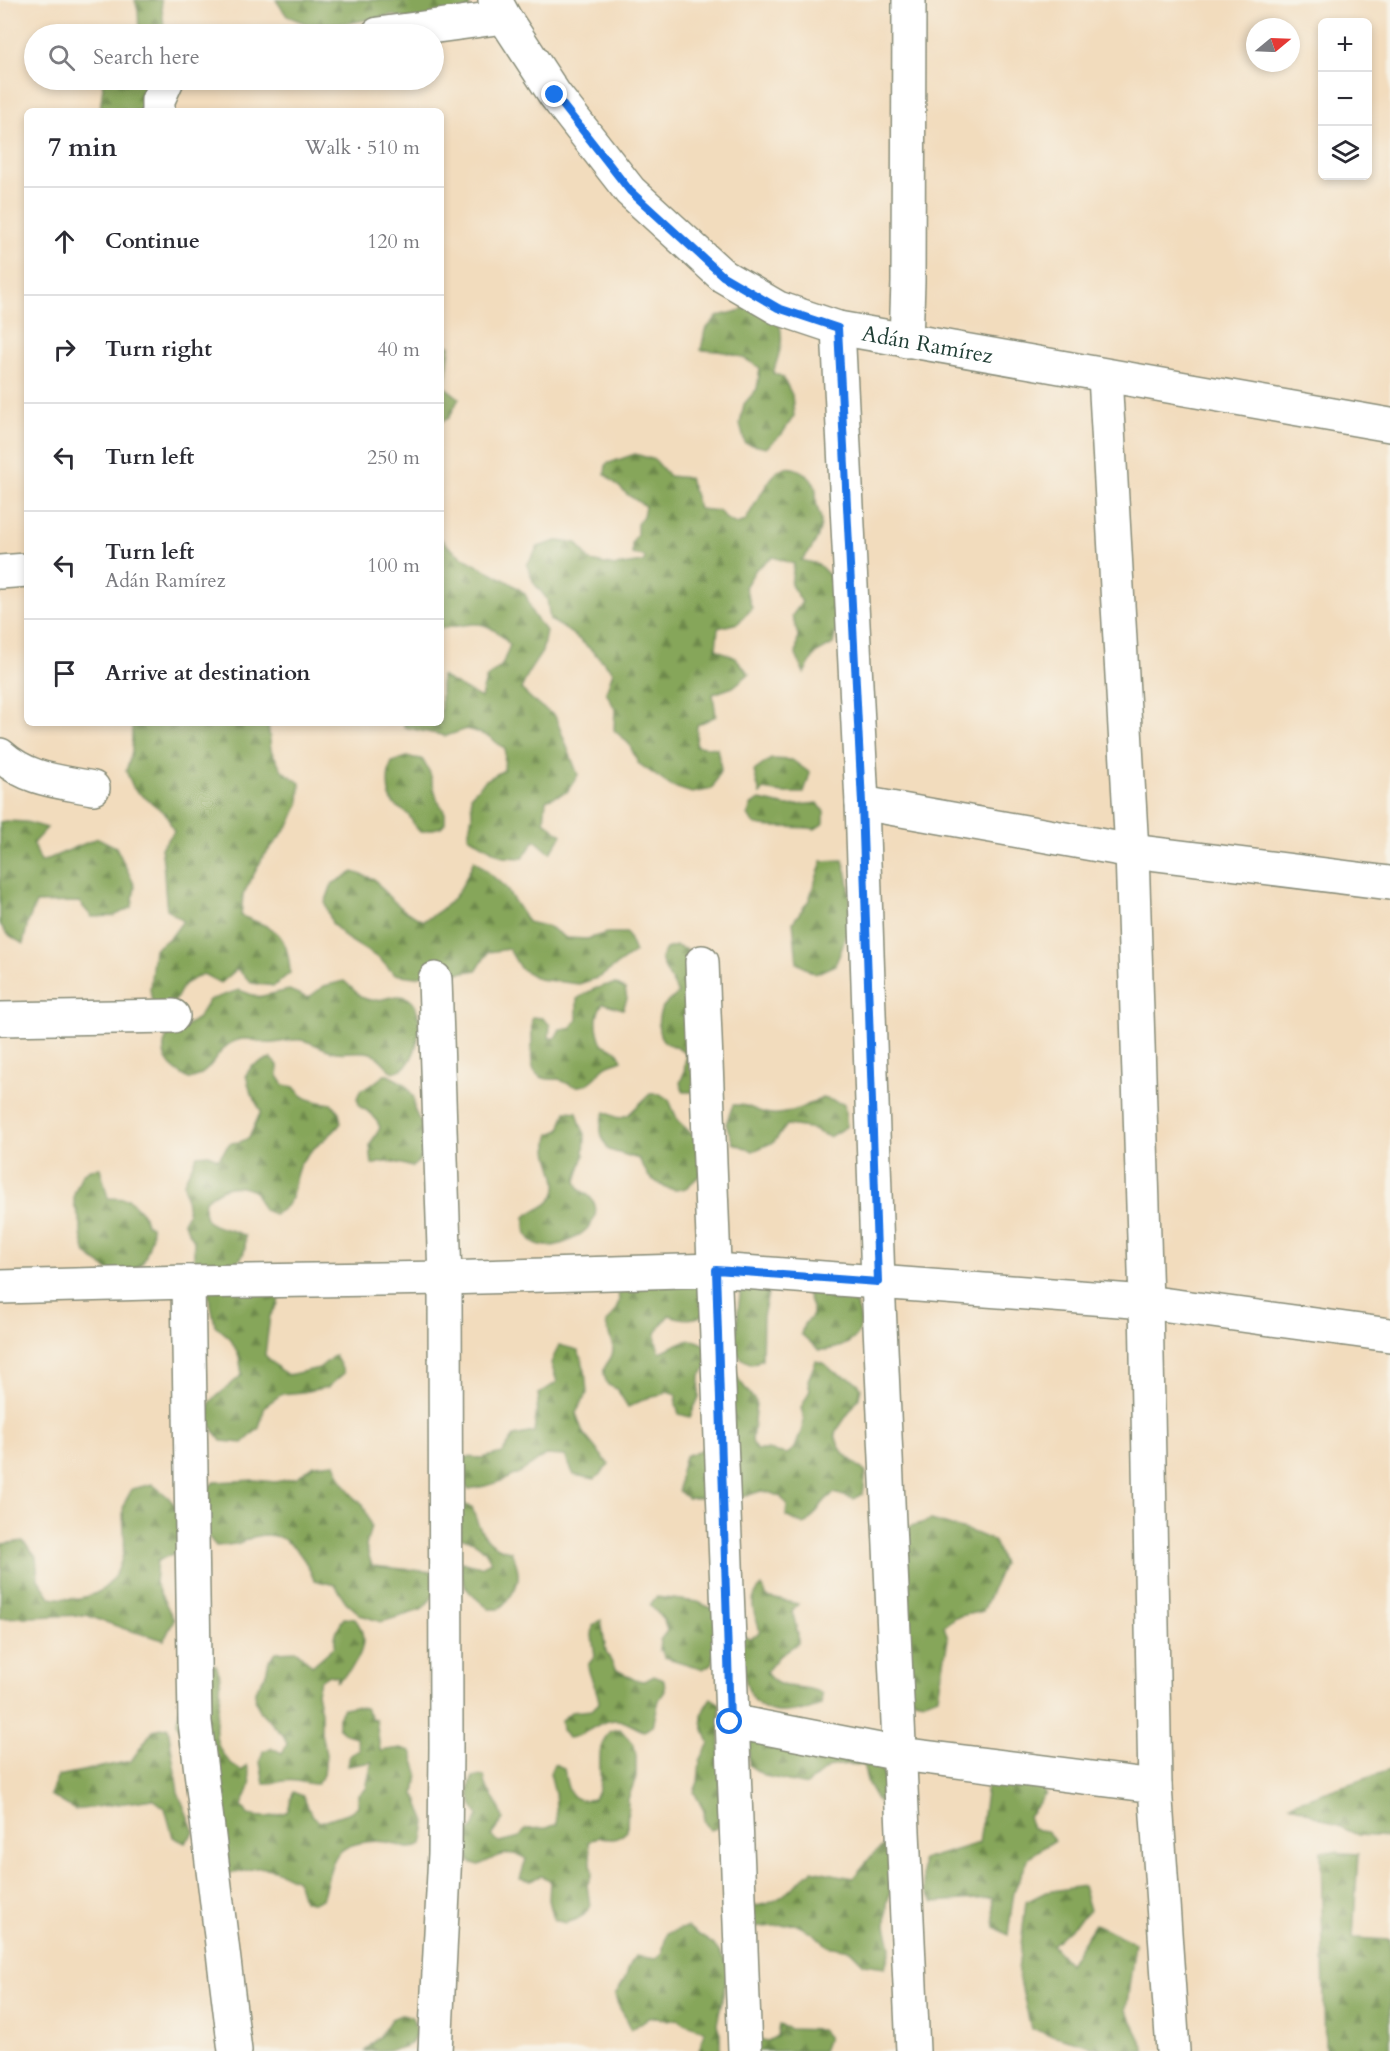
<!DOCTYPE html>
<meta charset="utf-8">
<style>
body{margin:0;font-family:Cardo,serif;background:#f7f7f7;color:#2b2b33}
.controls{position:absolute;right:18px;top:18px;display:grid;overflow:hidden;border-radius:9px;box-shadow:0 3px 9px #0003}
.controls button{width:54px;height:54px;display:grid;place-items:center;padding:0;border:0;border-bottom:2px solid #e1e1e2;background:#fff;color:#2b2b33;font:30px sans-serif}
.compass{position:absolute;left:1246px;top:18px;width:54px;height:54px;border-radius:50%;background:#fff;box-shadow:0 3px 9px #0003;rotate:71deg}
.stop{position:absolute;width:18px;height:18px;margin:-14px;border:4px solid #1a73e8;border-radius:50%;background:#fff}
.stop.end{background:#1a73e8;border-color:#fff;box-shadow:0 2px 6px #0008}
.list{margin:0;padding:0;list-style:none}
h2{display:flex;justify-content:space-between;align-items:center;height:78px;margin:0;padding:0 24px;font-size:26px}
h2 small{font-size:20px;font-weight:400;color:#7c7c81}
.list li{display:grid;grid-template-columns:39px 1fr auto;gap:18px;align-items:center;box-sizing:border-box;height:108px;padding:0 24px;border-top:2px solid #e1e1e2}
.list b{display:block;font-size:22px;white-space:nowrap}
.list p{margin:0;font-size:20px;white-space:nowrap;color:#7c7c81}
.list em{font-size:20px;font-style:normal;color:#7c7c81}
.icon{flex:none;width:33px;height:33px;fill:none;stroke:currentColor;stroke-width:2;stroke-linecap:round;stroke-linejoin:round}
.map{position:relative;flex:none;width:1390px;height:2051px;overflow:hidden}
.search{position:absolute;background:#fff;box-shadow:0 3px 9px #0003;left:24px;top:24px;width:420px;height:66px;display:flex;align-items:center;gap:15px;box-sizing:border-box;padding:0 21px;border-radius:33px;color:#7c7c81;font-size:22px}
.panel{position:absolute;background:#fff;box-shadow:0 3px 9px #0003;left:24px;top:108px;width:420px;height:618px;border-radius:9px}
.map>svg:first-child{display:block}
.forest{fill:url(#forest-firs);stroke:#527247;stroke-width:1.5}
.lines{fill:none;stroke-linecap:round;stroke-linejoin:round}
.minor-casing{stroke:#888c78;stroke-width:36}
.minor{stroke:#fff;stroke-width:33}
.route{stroke:#1a73e8;stroke-width:8}
.labels{text-anchor:middle;stroke-width:4.5;stroke-linejoin:round;paint-order:stroke}
.street-label{font-size:22px;fill:#1f3d34;stroke:#f7f3e8}
</style>
<div class="map">
<svg width="1390" height="2051" viewBox="0 0 1390 2051">
<defs>
<pattern id="forest-firs" width="22" height="20" patternUnits="userSpaceOnUse" patternTransform="scale(1.5)"><rect width="22" height="20" fill="#86a65a"/><path d="M5 1l3.5 6h-7zM16 11l3.5 6h-7z" fill="#6d884b"/></pattern>
</defs>
<rect width="100%" height="100%" fill="#f7f3e8"/>
<filter id="ink" filterUnits="userSpaceOnUse"><feTurbulence type="fractalNoise" baseFrequency=".0167" numOctaves="2"/><feDisplacementMap in="SourceGraphic" scale="12" xChannelSelector="R" yChannelSelector="G"/><feConvolveMatrix kernelMatrix="1 2 1 2 8 2 1 2 1" color-interpolation-filters="sRGB"/></filter>
<filter id="wash" filterUnits="userSpaceOnUse"><feTurbulence type="fractalNoise" baseFrequency=".008" numOctaves="4" result="noise"/><feDisplacementMap in="SourceGraphic" scale="24" xChannelSelector="R" yChannelSelector="G"/><feGaussianBlur stdDeviation="1.35" result="paint"/><feColorMatrix in="noise" values="0 0 0 0 0 0 0 0 0 0 0 0 0 0 0 0 0 1.4 0 .05"/><feComposite in="paint" operator="in"/></filter>
<g filter="url(#wash)">
<rect width="100%" height="100%" fill="#f2dcbd"/>
<!-- forest -->
<g class="forest">
<polygon points="135,0 161,0 164,27 163,34 133,34 139,30 138,10"/>
<polygon points="276,0 470,0 469,20 412,20 391,15 350,23 307,24 287,16"/>
<polygon points="101,80 145,80 149,111 100,111 103,86"/>
<path d="M757,300L776,311C785,338 782,346 773,373L783,377L792,395L794,416L782,434L766,448L745,443L740,424L744,404L757,389L760,368C738,353 727,351 701,350L705,330L718,316L739,311Z"/>
<polygon points="441,343 450,346 445,387 459,398 449,418 441,422"/>
<path d="M635,454L655,460L669,476L689,478L699,509L719,511L726,519L736,524L745,521C753,509 768,478 778,471C790,462 807,472 814,484C818,491 815,499 817,507C818,511 821,516 821,520C821,535 812,551 801,560L818,564L833,579L831,601L838,623L833,644L815,654L804,673L796,655L798,635L792,616L802,602L791,585L794,564L773,557L756,569L745,587L752,608L738,623L718,628L716,649L736,658L749,674L733,687L713,694L716,716L697,725L696,746L717,748L721,769L712,789L692,793L671,786L638,763L629,744L614,730L615,709L606,692L613,672C594,651 575,633 550,620L547,599L534,583L527,565L538,547L557,541L577,543L590,561L615,566L643,562L645,559L644,556L632,554V543L637,534V524L643,516L645,506L628,495L605,474L606,464Z"/>
<path d="M441,539C463,564 497,571 523,592C529,597 529,606 532,612C535,619 542,625 546,631L542,652L530,670L521,689L537,704L555,716L578,775L567,792L546,800L544,821L562,835L550,853L535,840L523,858L503,857L468,836L472,815L471,795L486,780L504,770L505,749L488,736L467,729L446,736L404,727V723H441V676L481,698L486,679L502,665L510,645C485,615 475,625 441,628Z"/>
<path d="M132,723H268L271,750L282,770L300,783L299,804L290,824L263,857L243,895L241,916C276,929 288,932 290,973L274,986L252,983L237,969L221,983L203,974L184,984L174,1003L152,1002L150,989L154,949L171,937L183,921L167,909C164,888 165,868 161,848L174,832L166,814L134,789L126,771L132,752Z"/>
<path d="M407,757L422,759L430,773L437,799L445,813V823L441,827L421,832C414,828 414,822 409,816C406,811 398,809 394,804C386,794 387,773 392,762Z"/>
<polygon points="771,759 792,760 810,773 804,793 783,793 763,790 760,794 754,771"/>
<path d="M760,800L787,806L818,803L824,812V823L815,829C800,825 761,830 753,823C751,821 750,818 748,815L751,805Z"/>
<polygon points="6,821 26,822 47,828 33,843 41,862 98,838 116,847 135,886 132,907 114,916 92,917 79,902 36,903 28,922 23,944 6,933 0,924 0,822"/>
<path d="M474,860L505,887L528,922L549,927L566,938L587,939L607,933H627L635,952L600,977L579,984L538,979L520,968L509,949L488,952L477,970L457,973L435,972L415,977L394,974L380,959L346,938L332,923L325,903L332,884L353,872L374,879L388,896L405,911L423,921C453,905 461,892 474,860Z"/>
<path d="M843,860C855,894 851,932 835,965L815,974L797,963L793,922L809,900L822,861Z"/>
<path d="M676,946L687,950L697,969L695,1008L686,1050L697,1082L694,1092H684L680,1083L684,1073L686,1053C677,1046 671,1047 665,1042C656,1035 657,1016 663,1007C666,1002 673,998 678,994C673,981 664,971 661,958L666,949Z"/>
<path d="M344,981C352,987 360,999 370,1000C379,1002 389,996 398,996C424,996 421,1034 415,1050C410,1062 407,1069 393,1072C385,1066 381,1058 373,1054C362,1049 348,1054 336,1052C324,1050 313,1042 301,1040C289,1038 277,1045 265,1043C255,1041 247,1037 238,1040C215,1046 215,1074 189,1079C169,1068 155,1054 170,1031H178L198,1018L209,1000L239,990L258,997L289,990L308,998L324,986Z"/>
<path d="M615,984L625,989L627,999L623,1009L603,1003C594,1015 596,1030 602,1044L617,1051L622,1060C616,1063 608,1064 604,1068C600,1071 598,1076 594,1079C582,1090 571,1087 559,1079C529,1082 531,1064 532,1042C532,1033 531,1026 532,1017L542,1018L550,1025L549,1038H555L560,1029L570,1028L577,1020V999C588,991 602,985 615,984Z"/>
<path d="M271,1058L278,1065V1076L284,1085L294,1087C306,1102 314,1101 332,1104L339,1112L341,1123C330,1139 311,1146 301,1163C289,1184 300,1203 274,1214L264,1210L254,1191C233,1182 223,1187 205,1200C199,1233 225,1224 245,1236C249,1268 225,1267 200,1268L194,1259V1240L183,1222L188,1213L184,1182L197,1155L209,1154L218,1159L230,1143L240,1142L249,1138L261,1111L251,1094L246,1075L252,1066Z"/>
<path d="M386,1074L405,1084L414,1098V1109L423,1128L424,1150L420,1160L412,1167C396,1162 387,1159 372,1165L370,1145L380,1128C376,1117 371,1112 360,1107L357,1098L361,1089L370,1086Z"/>
<path d="M650,1094H660L669,1100L678,1121L694,1136L701,1174L686,1188L676,1190L666,1188L649,1177L639,1159L609,1150C600,1136 598,1127 605,1112L618,1118L628,1115Z"/>
<path d="M823,1098L844,1104L847,1126L829,1137L809,1128L787,1125L774,1142L753,1151L733,1143L726,1124L733,1105C748,1104 751,1109 765,1113C785,1118 804,1106 823,1098Z"/>
<path d="M566,1111L577,1112L581,1126L585,1134L584,1155L576,1181L580,1190C637,1221 519,1282 525,1217C532,1210 543,1209 549,1202C569,1183 540,1159 550,1134L560,1130Z"/>
<path d="M100,1168L108,1198L129,1199L143,1214L146,1224L151,1226C153,1236 151,1239 148,1249C142,1272 132,1270 111,1272L86,1254L81,1235V1224L74,1204V1194L82,1174L90,1169Z"/>
<path d="M695,1263L708,1312C694,1321 684,1320 669,1315C658,1330 650,1334 660,1352C679,1345 689,1332 707,1347V1368L700,1375L699,1397L690,1417L679,1414L676,1405V1394L667,1391L658,1396L647,1398L628,1407L617,1389L608,1385C596,1362 614,1365 613,1348C612,1340 607,1331 606,1323C616,1310 623,1303 616,1287Z"/>
<path d="M742,1279L770,1285L763,1316L762,1359L753,1364C740,1360 733,1352 731,1339L737,1330L738,1311Z"/>
<polygon points="281,1283 278,1304 270,1316 265,1355 280,1370 288,1375 319,1368 335,1355 344,1373 328,1387 303,1392 282,1394 265,1406 259,1428 243,1443 221,1441 209,1423 210,1402 242,1375 239,1356 230,1338 215,1325 207,1286"/>
<path d="M805,1287L851,1294C854,1301 859,1309 860,1317C865,1341 838,1350 819,1350L801,1334L804,1324L812,1317V1307Z"/>
<path d="M559,1345L578,1350L585,1370L587,1393L576,1413L583,1433L609,1465L595,1479L574,1475L565,1456L545,1455C523,1474 498,1485 469,1489L455,1476L460,1457L482,1458L502,1453L514,1436L534,1432L539,1394L557,1382L551,1363Z"/>
<path d="M816,1361C828,1364 826,1366 834,1372C846,1379 850,1374 861,1387L859,1398L835,1433C839,1456 851,1458 866,1473L863,1494L854,1499L834,1493C819,1502 819,1514 805,1524L795,1521L786,1516L787,1505L781,1497L771,1493L761,1491L739,1498H687L679,1491L680,1475L685,1456L713,1445L727,1370L736,1376L756,1402L752,1441L756,1450H767L787,1454L795,1448L802,1429L804,1418L801,1408L810,1390L808,1380Z"/>
<path d="M335,1463L343,1482L355,1499L363,1504L371,1526L366,1546L372,1566L433,1572L437,1592L421,1610L381,1622L361,1615L346,1602L335,1585L314,1580C304,1555 287,1530 257,1536C251,1537 245,1541 239,1543C232,1545 223,1545 216,1546L202,1529L207,1488L215,1482L255,1480L275,1482L296,1478L314,1465Z"/>
<path d="M152,1484L168,1497L182,1513L177,1552L157,1561L155,1583L174,1620L164,1640L125,1629L86,1615L0,1618L2,1544L23,1541L36,1557L38,1579L50,1597C90,1604 118,1591 124,1547C126,1536 121,1512 124,1505C125,1500 130,1494 132,1489Z"/>
<path d="M462,1504L472,1507C478,1528 487,1548 511,1551C524,1576 519,1590 499,1609H489C470,1592 461,1591 461,1562L481,1567L491,1562C485,1547 475,1541 460,1537Z"/>
<polygon points="931,1520 972,1532 994,1541 1003,1564 983,1611 955,1617 944,1626 948,1639 938,1696 925,1701 909,1698 894,1531"/>
<path d="M762,1586L767,1597L798,1604L792,1612L798,1633V1643L780,1655L766,1672C780,1695 801,1681 822,1694L821,1705L800,1712L802,1710C794,1711 786,1713 778,1712C741,1709 743,1664 741,1636L751,1638L760,1632C756,1614 745,1601 762,1586Z"/>
<polygon points="656,1597 698,1602 717,1611 715,1653 712,1663 703,1669 664,1657 661,1648 659,1650 660,1640 667,1631 664,1620 650,1605"/>
<path d="M344,1618L355,1619C373,1641 357,1668 336,1682L339,1677L329,1675L320,1681L317,1692L321,1712V1733L326,1754L324,1775L317,1784C309,1784 303,1782 296,1781C285,1779 275,1784 264,1783L260,1762L263,1751L272,1748L282,1753L287,1744L283,1735L261,1712L255,1701V1691L266,1674L269,1660L276,1652L297,1651L312,1666L335,1646C334,1634 337,1628 344,1618Z"/>
<path d="M601,1620L606,1651L615,1669L635,1680L645,1681L654,1676L664,1680L665,1691L659,1700L653,1726L644,1731C635,1728 627,1721 617,1720C598,1719 586,1737 568,1738L562,1730L561,1720L571,1712L592,1710L599,1703C598,1688 589,1679 588,1665L595,1656L592,1636L593,1626Z"/>
<path d="M206,1664L216,1665C233,1700 191,1741 242,1771L247,1765C254,1786 250,1786 242,1805L248,1815C263,1818 274,1818 288,1811L293,1792L303,1796L312,1816L320,1822L350,1812L358,1806V1795L366,1789L372,1762L348,1766L350,1755L359,1750L356,1737L346,1734L338,1727V1717L344,1708L354,1706L365,1708L371,1718L376,1719L380,1751L401,1748L411,1751L418,1773L415,1794L426,1823L422,1845C409,1851 404,1847 391,1843C374,1839 344,1842 335,1858C329,1868 326,1887 322,1899L313,1903L303,1900L297,1880C285,1875 269,1865 256,1868C245,1870 239,1874 228,1873L177,1722L181,1702Z"/>
<path d="M711,1698L720,1704V1827L710,1830L704,1821V1811L694,1792L698,1782L700,1761L709,1743C701,1723 697,1716 711,1698Z"/>
<polygon points="168,1727 178,1792 194,1832 185,1843 173,1837 165,1808 153,1799 75,1810 50,1795 58,1776 131,1761 153,1730"/>
<path d="M620,1729L634,1745L636,1755V1777L628,1799L627,1831C618,1840 611,1841 599,1836L589,1842L592,1874L587,1885L590,1906L584,1915L575,1920L565,1923L554,1920L549,1900L550,1880L541,1876L531,1880L520,1879L526,1859C510,1847 495,1858 479,1865L469,1862L468,1832L474,1826L478,1815C470,1801 465,1792 473,1777L484,1776C486,1795 500,1800 503,1819L491,1836L500,1842L520,1837L526,1829L547,1828L557,1824L555,1793L550,1773L554,1764L564,1768C567,1788 568,1805 594,1799C605,1782 597,1766 601,1748C603,1741 606,1736 610,1731Z"/>
<path d="M758,1736L877,1761L887,1782L879,1803L868,1784L863,1765C834,1762 828,1765 807,1785L765,1776L749,1765V1745Z"/>
<polygon points="1031,1767 1046,1794 1028,1816 1032,1829 1046,1831 1055,1840 1030,1856 1014,1891 1008,1935 995,1927 992,1898 934,1902 924,1890 922,1860 979,1843 989,1770"/>
<polygon points="1390,1770 1390,1837 1358,1835 1290,1804"/>
<path d="M891,1841L892,1884L887,1904L886,1926L891,1947L885,1967L864,1964L850,1950L828,1946L813,1933L795,1924L753,1928L751,1906C779,1906 792,1887 812,1870L853,1878L874,1853Z"/>
<polygon points="1321,1851 1358,1854 1353,1938 1390,1940 1390,2051 1325,2051"/>
<polygon points="1083,1886 1090,1910 1052,1945 1069,1964 1095,1924 1135,1943 1126,2010 1146,2051 1108,2051 1031,2029 1018,1971 1026,1902 1046,1892"/>
<path d="M687,1927L713,1944L726,1961L728,1971L717,2024L720,2034V2051H699L705,2031C695,2026 686,2026 677,2019L668,2021L658,2017L648,2018L631,2030C628,2015 617,2011 615,1994C627,1982 626,1969 635,1956L656,1959L662,1952L667,1933Z"/>
<path d="M401,2015L411,2016C430,2051 389,2051 365,2051L380,2036L391,2019Z"/>
<polygon points="779,2025 790,2029 821,2030 828,2038 823,2051 737,2051 757,2039 768,2041 777,2036"/>
</g>
</g>
<g filter="url(#ink)">
<g class="lines">
<defs>
<g id="minor">
<path id="s1" d="M495,0L504,17L555,95L630,191L723,276L778,308L838,328L1390,425"/>
<polyline points="378,34 504,17"/>
<polyline points="158,111 158,100 167,80"/>
<polyline points="838,328 862,803 878,1282 913,2051"/>
<polyline points="906,341 908,282 909,0"/>
<polyline points="1105,376 1132,851 1146,1302 1155,1786 1173,2051"/>
<polyline points="0,572 27,570"/>
<path d="M0,755C28,780 57,781 93,788"/>
<polyline points="862,803 1132,851 1390,883"/>
<path d="M702,962C719,1325 729,1688 745,2051"/>
<polyline points="0,1019 173,1016"/>
<polyline points="188,1282 195,1722 235,2051"/>
<polyline points="0,1287 188,1282 445,1278 716,1270 1146,1302 1390,1335"/>
<polyline points="730,1721 900,1754 1155,1786"/>
<polyline points="435,2051 445,1853 446,1747 445,1278 435,979"/>
</g>
</defs>
<!-- minor casing -->
<use href="#minor" class="minor-casing"/>
<!-- minor -->
<use href="#minor" class="minor"/>
</g>
</g>
<g class="lines" filter="url(#ink)">
<!-- route -->
<polyline class="route" points="555,95 630,191 723,276 778,308 838,328 862,803 878,1282 716,1270 730,1722"/>
</g>
<g class="labels">
<!-- street labels -->
<g class="street-label">
<text dy="8" stroke="none"><textPath href="#s1" startOffset="578">Adán Ramírez</textPath></text>
</g>
</g>
</svg>
<div class="controls">
<button>+</button>
<button>−</button>
<button><svg class="icon" aria-label="layers" viewBox="0 0 24 24"><path d="M12 4l9 5-9 5-9-5zM3 14l9 5 9-5"/></svg></button>
</div>
<svg class="compass" viewBox="-18 -18 36 36"><path d="M0-13l5 13h-10z" fill="#e53935"/><path d="M0 13l5-13h-10z" fill="#7c7c81"/></svg>
<div class="stop" style="left:730px;top:1722px"></div>
<div class="stop end" style="left:555px;top:95px"></div>
<div class="search"><svg class="icon" aria-label="search" viewBox="0 0 24 24"><circle cx="10" cy="10" r="6"/><path d="M15 15l6 6"/></svg>Search here</div>
<section class="panel">
<h2>7 min<small>Walk · 510 m</small></h2>
<ul class="list">
<li><svg class="icon" aria-label="ahead" viewBox="0 0 24 24"><path d="M12 20V5M6 11l6-6 6 6"/></svg><div><b>Continue</b></div><em>120 m</em></li>
<li><svg class="icon" aria-label="right" viewBox="0 0 24 24"><path d="M7 20v-9h11M14 6l5 5-5 5"/></svg><div><b>Turn right</b></div><em>40 m</em></li>
<li><svg class="icon" aria-label="left" viewBox="0 0 24 24"><path d="M17 20v-9H6M10 6l-5 5 5 5"/></svg><div><b>Turn left</b></div><em>250 m</em></li>
<li><svg class="icon" aria-label="left" viewBox="0 0 24 24"><path d="M17 20v-9H6M10 6l-5 5 5 5"/></svg><div><b>Turn left</b><p>Adán Ramírez</p></div><em>100 m</em></li>
<li><svg class="icon" aria-label="arrive" viewBox="0 0 24 24"><path d="M6 21V4h12l-3 4 3 4H6"/></svg><div><b>Arrive at destination</b></div></li>
</ul>
</section>
</div>
